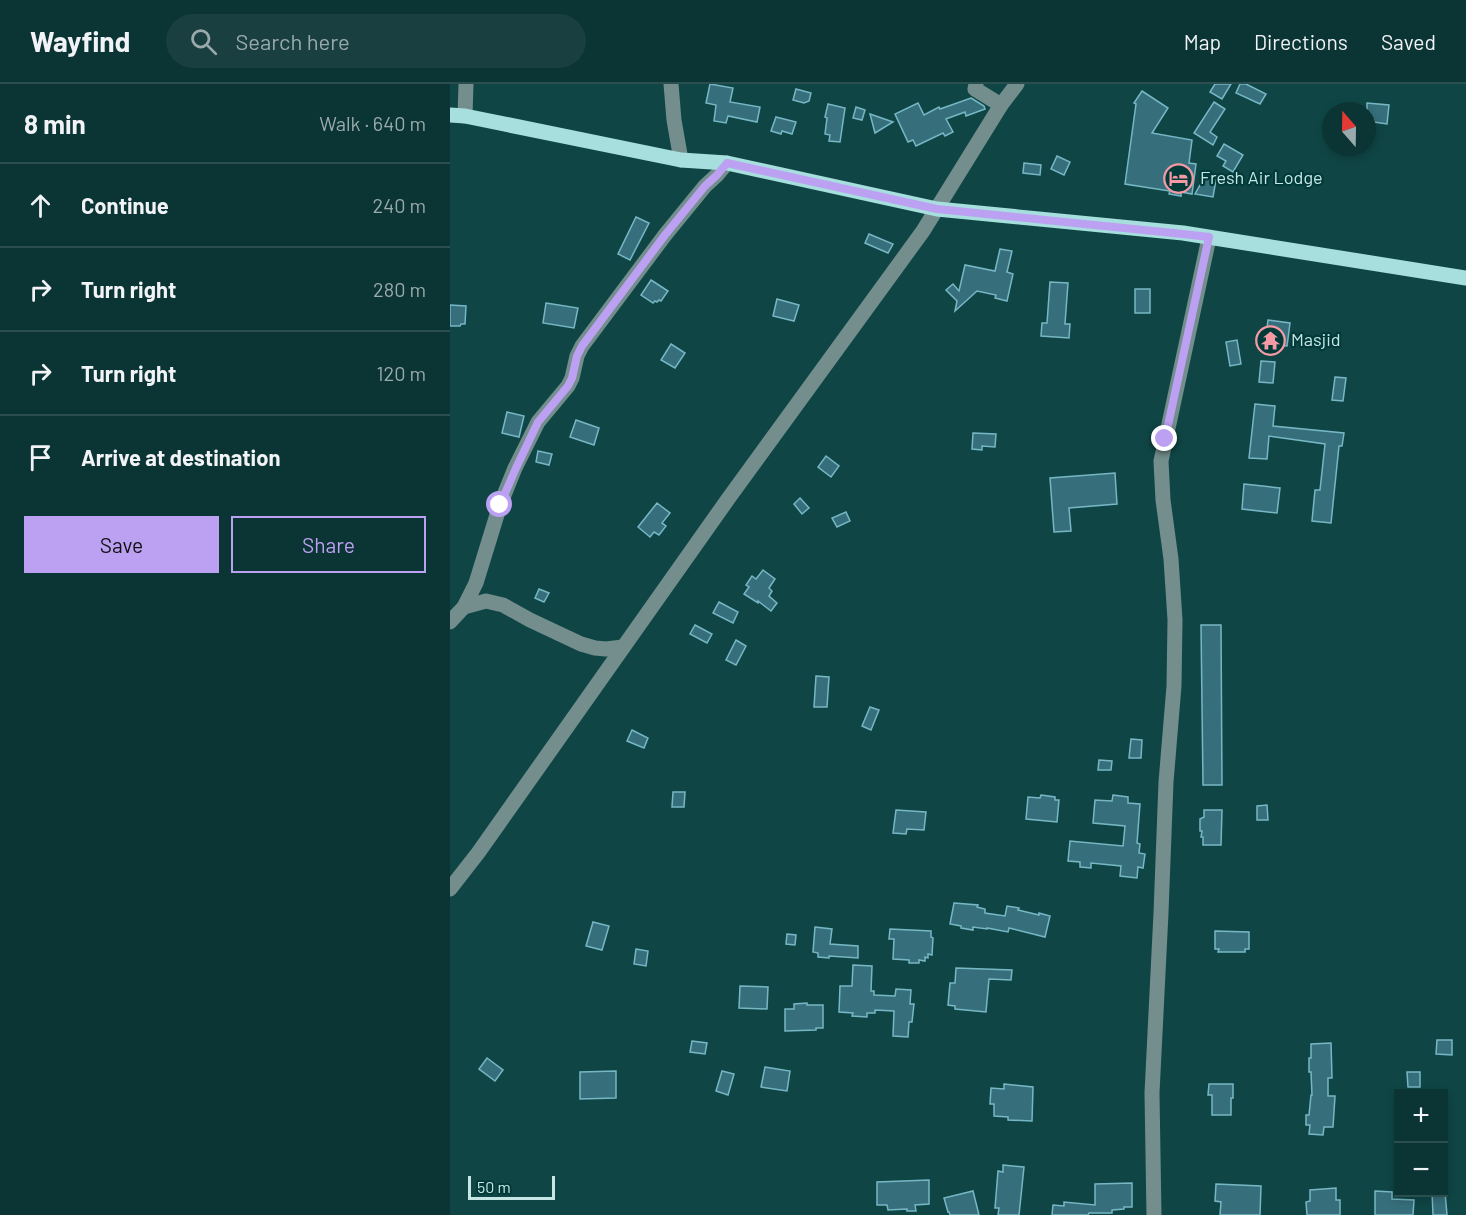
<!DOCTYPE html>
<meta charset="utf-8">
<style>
body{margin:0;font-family:Barlow,sans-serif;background:#193f40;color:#f1f3f6}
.controls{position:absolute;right:18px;bottom:18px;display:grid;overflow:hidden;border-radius:0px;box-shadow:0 3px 9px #0003}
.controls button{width:54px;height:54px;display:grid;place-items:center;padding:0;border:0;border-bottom:2px solid #2b4f4f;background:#0b3434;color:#f1f3f6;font:30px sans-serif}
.compass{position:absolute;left:872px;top:18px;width:54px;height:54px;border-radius:50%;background:#0b3434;box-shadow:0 3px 9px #0003;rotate:340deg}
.scale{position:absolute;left:18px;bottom:15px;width:87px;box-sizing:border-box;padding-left:6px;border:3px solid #c6e6e5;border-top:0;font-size:16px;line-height:21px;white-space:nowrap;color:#c6e6e5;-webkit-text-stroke:4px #003b3a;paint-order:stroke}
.stop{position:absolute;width:18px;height:18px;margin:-14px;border:4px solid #bca0f2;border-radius:50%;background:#fff}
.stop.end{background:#bca0f2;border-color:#fff;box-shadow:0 2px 6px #0008}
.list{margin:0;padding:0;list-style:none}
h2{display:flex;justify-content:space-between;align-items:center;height:78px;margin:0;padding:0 24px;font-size:26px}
h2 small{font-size:20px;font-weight:400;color:#9aaaac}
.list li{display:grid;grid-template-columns:39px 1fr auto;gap:18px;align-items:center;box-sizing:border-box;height:84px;padding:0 24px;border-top:2px solid #2b4f4f}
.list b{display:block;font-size:22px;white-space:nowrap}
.list em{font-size:20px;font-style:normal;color:#9aaaac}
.actions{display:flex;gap:12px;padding:18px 24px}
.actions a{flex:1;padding:14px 0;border:2px solid #bca0f2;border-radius:0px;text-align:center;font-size:21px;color:#bca0f2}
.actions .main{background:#bca0f2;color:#111}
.icon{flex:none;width:33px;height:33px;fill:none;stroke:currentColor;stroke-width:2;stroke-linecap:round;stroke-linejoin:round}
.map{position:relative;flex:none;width:1016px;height:1131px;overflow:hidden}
header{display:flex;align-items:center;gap:36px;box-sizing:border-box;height:84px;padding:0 30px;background:#0b3434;border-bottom:2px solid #2b4f4f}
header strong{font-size:28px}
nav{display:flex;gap:33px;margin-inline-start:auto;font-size:21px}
.search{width:420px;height:54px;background:#193f40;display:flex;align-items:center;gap:15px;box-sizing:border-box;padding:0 21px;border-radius:33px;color:#9aaaac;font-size:22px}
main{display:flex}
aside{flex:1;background:#0b3434}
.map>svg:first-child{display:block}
.building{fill:#366f7b;stroke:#77b7c5;stroke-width:1.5}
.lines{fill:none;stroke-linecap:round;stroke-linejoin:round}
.minor{stroke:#738e8d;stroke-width:15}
.major{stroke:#a6dfdd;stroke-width:15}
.route{stroke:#bca0f2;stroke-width:8}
.labels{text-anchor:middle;stroke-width:4.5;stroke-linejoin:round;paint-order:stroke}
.poi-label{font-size:18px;fill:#c6e6e5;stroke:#003b3a;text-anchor:start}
</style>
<header>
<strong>Wayfind</strong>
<div class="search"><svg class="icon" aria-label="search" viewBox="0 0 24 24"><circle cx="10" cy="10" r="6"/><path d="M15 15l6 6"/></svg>Search here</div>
<nav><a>Map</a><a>Directions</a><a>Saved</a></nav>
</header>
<main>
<aside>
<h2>8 min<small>Walk · 640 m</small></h2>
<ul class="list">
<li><svg class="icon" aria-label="ahead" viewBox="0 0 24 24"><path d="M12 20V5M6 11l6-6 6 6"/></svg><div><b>Continue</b></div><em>240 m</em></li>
<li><svg class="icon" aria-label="right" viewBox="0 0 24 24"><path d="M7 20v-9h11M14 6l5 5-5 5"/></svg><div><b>Turn right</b></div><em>280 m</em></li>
<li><svg class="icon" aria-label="right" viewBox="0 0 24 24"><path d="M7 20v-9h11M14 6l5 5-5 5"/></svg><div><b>Turn right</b></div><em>120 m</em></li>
<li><svg class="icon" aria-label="arrive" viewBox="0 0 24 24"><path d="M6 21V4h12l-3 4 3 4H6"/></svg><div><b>Arrive at destination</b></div></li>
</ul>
<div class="actions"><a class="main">Save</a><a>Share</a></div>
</aside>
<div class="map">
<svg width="1016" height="1131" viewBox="0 0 1016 1131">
<rect width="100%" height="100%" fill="#0f4645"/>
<!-- building -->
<g class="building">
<polygon points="260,0 283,4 280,18 310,23 307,38 278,32 276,39 264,37 266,21 256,19"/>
<polygon points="765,0 781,0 772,15 760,8"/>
<polygon points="790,0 796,0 816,10 810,20 786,9"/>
<polygon points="346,5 361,9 359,17 354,19 343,16"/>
<polygon points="692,7 718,24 702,49 742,56 739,79 746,80 742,110 731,108 731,112 719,110 720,107 675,100 686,20 684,19"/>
<polygon points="521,14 534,22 535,25 516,32 515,28 496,35 503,48 495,52 493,49 466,62 463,56 458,58 445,30 468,19 474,31 489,23 490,25"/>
<polygon points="764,18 775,25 760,48 767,53 763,61 744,49"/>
<polygon points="917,19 939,21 937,40 924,38 924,36 917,35"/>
<polygon points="378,20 395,24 390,58 379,57 380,51 375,50 377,34 375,33"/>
<polygon points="406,23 415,26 412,36 403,34"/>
<polygon points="420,30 443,38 425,49"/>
<polygon points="326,33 346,38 342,50 332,47 331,50 321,47"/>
<polygon points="774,60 793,71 783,88 773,82 776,77 767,72"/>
<polygon points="607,72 620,78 614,91 601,85"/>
<polygon points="574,79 591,81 590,91 573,89"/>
<polygon points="754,94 766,96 763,113 745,110"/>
<polygon points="186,133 199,139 180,176 168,170"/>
<polygon points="419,150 443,160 438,169 415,159"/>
<polygon points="550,165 562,167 557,188 563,190 557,217 545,214 546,211 527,207 505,227 507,217 496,206 503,200 509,207 515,181 545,187"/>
<polygon points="201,196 218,207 211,217 209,216 207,218 205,217 203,219 191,211"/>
<polygon points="600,198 618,199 615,240 620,240 619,254 591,252 592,239 597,239"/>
<rect x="685" y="205" width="15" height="24"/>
<polygon points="327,215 349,221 344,237 323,232"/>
<polygon points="96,219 128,224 124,244 93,239"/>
<polygon points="0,221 16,222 15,240 11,240 10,242 0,242"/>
<polygon points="818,236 840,239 837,262 815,260"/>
<polygon points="787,256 791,280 780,282 776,258"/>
<polygon points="221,260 235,269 225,284 211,276"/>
<polygon points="811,277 825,278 823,299 809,298"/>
<polygon points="885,293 896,294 893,317 882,316"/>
<polygon points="805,320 825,322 823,342 894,349 892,362 889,362 881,439 862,437 865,406 870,406 875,360 819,352 817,375 799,374"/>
<polygon points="57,328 74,332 69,353 52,349"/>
<polygon points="126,336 149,344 144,361 120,353"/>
<polygon points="523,349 546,350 545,363 532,362 532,366 522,365"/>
<polygon points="88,367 102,370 99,381 86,378"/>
<polygon points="376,372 389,382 381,393 368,383"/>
<polygon points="665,389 667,420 619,424 621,447 604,448 600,394"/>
<polygon points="794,400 830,404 827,429 792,425"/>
<polygon points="350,414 359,424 352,430 344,420"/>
<polygon points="207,419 220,429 212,439 216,442 209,451 204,448 200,453 188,443"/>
<polygon points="396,428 400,437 387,443 382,434"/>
<polygon points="313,486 325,495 319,504 322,507 319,512 327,519 321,527 308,517 308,519 294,510 299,503 296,501 302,492 306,495"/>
<polygon points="89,505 99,509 94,518 85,514"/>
<polygon points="269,518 288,528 283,539 263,529"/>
<polygon points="245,541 262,550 257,559 240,550"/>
<polygon points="751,541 771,541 772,701 753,701"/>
<polygon points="286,556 296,562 286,581 276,576"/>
<polygon points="366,592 379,593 377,623 364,623"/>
<polygon points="420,623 429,626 421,646 412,642"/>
<polygon points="182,646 198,654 194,664 177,657"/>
<polygon points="681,655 692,656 691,674 679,674"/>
<polygon points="649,676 662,677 661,686 648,686"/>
<polygon points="223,708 235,708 234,723 222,723"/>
<polygon points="591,711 605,713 605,716 609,716 607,738 576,735 578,713 590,714"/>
<polygon points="663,711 678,713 678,719 690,720 687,759 690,760 689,769 695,770 693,784 688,783 687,794 670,792 671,782 641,779 641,784 630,783 630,778 618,777 620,757 673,762 675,742 643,739 645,716 662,717"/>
<polygon points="817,721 818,736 807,736 807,722"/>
<polygon points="446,726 476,728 474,746 457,745 456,750 443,749"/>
<polygon points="754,726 772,726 771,761 753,761 753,753 751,753 752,747 750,747 750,735 754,733"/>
<polygon points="504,819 528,821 527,823 535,825 535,829 555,832 557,822 569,824 568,826 589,831 589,829 600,832 595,853 559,844 558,848 537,844 537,845 523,843 523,846 511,844 511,842 500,840"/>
<polygon points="143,838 159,842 152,866 136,862"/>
<polygon points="365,843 382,845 380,860 408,862 408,874 379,872 379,874 368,873 368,869 363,868"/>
<polygon points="440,845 481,847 481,853 483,854 482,871 478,870 478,874 475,873 475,877 469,876 469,879 459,879 459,876 443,875 444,855 439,855"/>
<polygon points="765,847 799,848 799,865 795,865 795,868 768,868 769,865 765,865"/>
<polygon points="337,850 346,851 345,861 336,860"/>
<polygon points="186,865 198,867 196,882 184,880"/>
<polygon points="403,881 422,882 421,907 424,907 424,911 445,912 446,905 461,906 460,920 464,920 462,938 459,938 458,953 443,952 444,927 425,926 425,929 417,929 417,933 402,932 403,929 389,928 390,902 402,902"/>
<polygon points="506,884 562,886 561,896 539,895 536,928 505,925 505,922 498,921 500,899 505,899"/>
<polygon points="290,902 318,903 317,925 289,924"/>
<polygon points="357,919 357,921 373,921 373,944 366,944 366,946 335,947 335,925 344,925 344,920"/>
<polygon points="987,956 1002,956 1002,971 986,970"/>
<polygon points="242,957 257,959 255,970 240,968"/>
<polygon points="881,959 882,994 878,994 878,1012 885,1012 883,1043 874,1043 873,1051 859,1050 860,1041 856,1041 856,1031 859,1031 861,1011 862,1011 861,988 859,988 859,974 861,974 861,960"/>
<polygon points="37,974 53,986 45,997 29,985"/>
<polygon points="315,983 340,987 337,1007 311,1003"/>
<polygon points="166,987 166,1014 130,1015 130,988"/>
<polygon points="272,987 284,990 278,1011 266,1007"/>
<polygon points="957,988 970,988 970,1003 958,1003"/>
<polygon points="554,1000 583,1003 582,1037 558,1036 558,1033 544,1032 544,1020 540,1020 541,1004 554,1005"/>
<polygon points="759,1000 783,1000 783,1014 781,1014 781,1031 762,1031 762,1011 758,1011"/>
<polygon points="553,1081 574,1083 569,1131 548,1131 549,1124 545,1124 548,1087 553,1088"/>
<polygon points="479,1096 479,1120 465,1121 466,1127 457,1127 457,1125 438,1126 437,1121 427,1121 427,1098"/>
<polygon points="682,1099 682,1123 674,1123 674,1125 662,1126 662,1129 639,1129 638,1131 602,1131 603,1121 614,1122 614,1118 645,1121 645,1100"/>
<polygon points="766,1100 811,1102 810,1131 770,1131 771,1118 765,1117"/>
<polygon points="886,1104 886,1116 890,1116 890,1131 857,1131 856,1118 860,1117 860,1106"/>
<polygon points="523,1107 529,1131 500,1131 499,1128 498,1128 494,1114"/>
<polygon points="925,1107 942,1108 942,1115 964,1116 963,1131 925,1131"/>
<polygon points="982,1108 995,1108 997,1131 983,1131"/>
</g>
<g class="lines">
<!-- minor -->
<g class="minor">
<polyline points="221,0 224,36 231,76"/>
<polyline points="526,0 525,5 551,21"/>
<polyline points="15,32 16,0"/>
<polyline points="14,523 36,517 53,521 80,536 131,560 145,564 156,565 173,563"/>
<polyline points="0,538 14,523 26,499 50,421 65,384 88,338 118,302 122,294 127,272 132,262 215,151 255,102 267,91 277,79"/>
<polyline points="0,805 28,769 278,415 473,147 551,21 567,0"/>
<polyline points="704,1131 702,1009 711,829 716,698 724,602 725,536 721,475 713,416 711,377 759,154"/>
</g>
<!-- major -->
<polyline class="major" points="0,31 15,32 231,76 277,79 487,125 733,149 1016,194"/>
</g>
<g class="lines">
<!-- route -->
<polyline class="route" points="50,421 66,384 88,338 118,302 122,294 127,272 132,262 215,151 255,102 267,91 277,79 487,125 733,150 759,153 715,355"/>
</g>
<!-- icons -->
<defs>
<symbol id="hotel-ring" viewBox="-11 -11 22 22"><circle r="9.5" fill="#003b3a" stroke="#f49aa4" stroke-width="1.5"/><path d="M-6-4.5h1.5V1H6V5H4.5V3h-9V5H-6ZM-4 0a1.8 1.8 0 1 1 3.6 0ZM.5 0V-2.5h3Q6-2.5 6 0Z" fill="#f49aa4"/></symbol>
<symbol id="temple-ring" viewBox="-11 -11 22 22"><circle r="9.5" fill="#003b3a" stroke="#f49aa4" stroke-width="1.5"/><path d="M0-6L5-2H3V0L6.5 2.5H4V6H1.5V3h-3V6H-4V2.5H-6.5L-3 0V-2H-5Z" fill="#f49aa4"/></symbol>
</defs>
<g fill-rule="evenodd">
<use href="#hotel-ring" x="712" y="78" width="33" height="33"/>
<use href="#temple-ring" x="804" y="240" width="33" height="33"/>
</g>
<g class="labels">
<!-- poi labels -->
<g class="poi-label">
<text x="750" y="100">Fresh Air Lodge</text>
<text x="841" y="262">Masjid</text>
</g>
</g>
</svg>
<div class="controls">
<button>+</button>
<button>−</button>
</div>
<svg class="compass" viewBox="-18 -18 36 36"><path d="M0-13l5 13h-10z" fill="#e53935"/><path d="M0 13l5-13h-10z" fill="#9aaaac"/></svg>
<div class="scale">50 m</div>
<div class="stop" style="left:50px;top:421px"></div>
<div class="stop end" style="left:715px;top:355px"></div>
</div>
</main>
